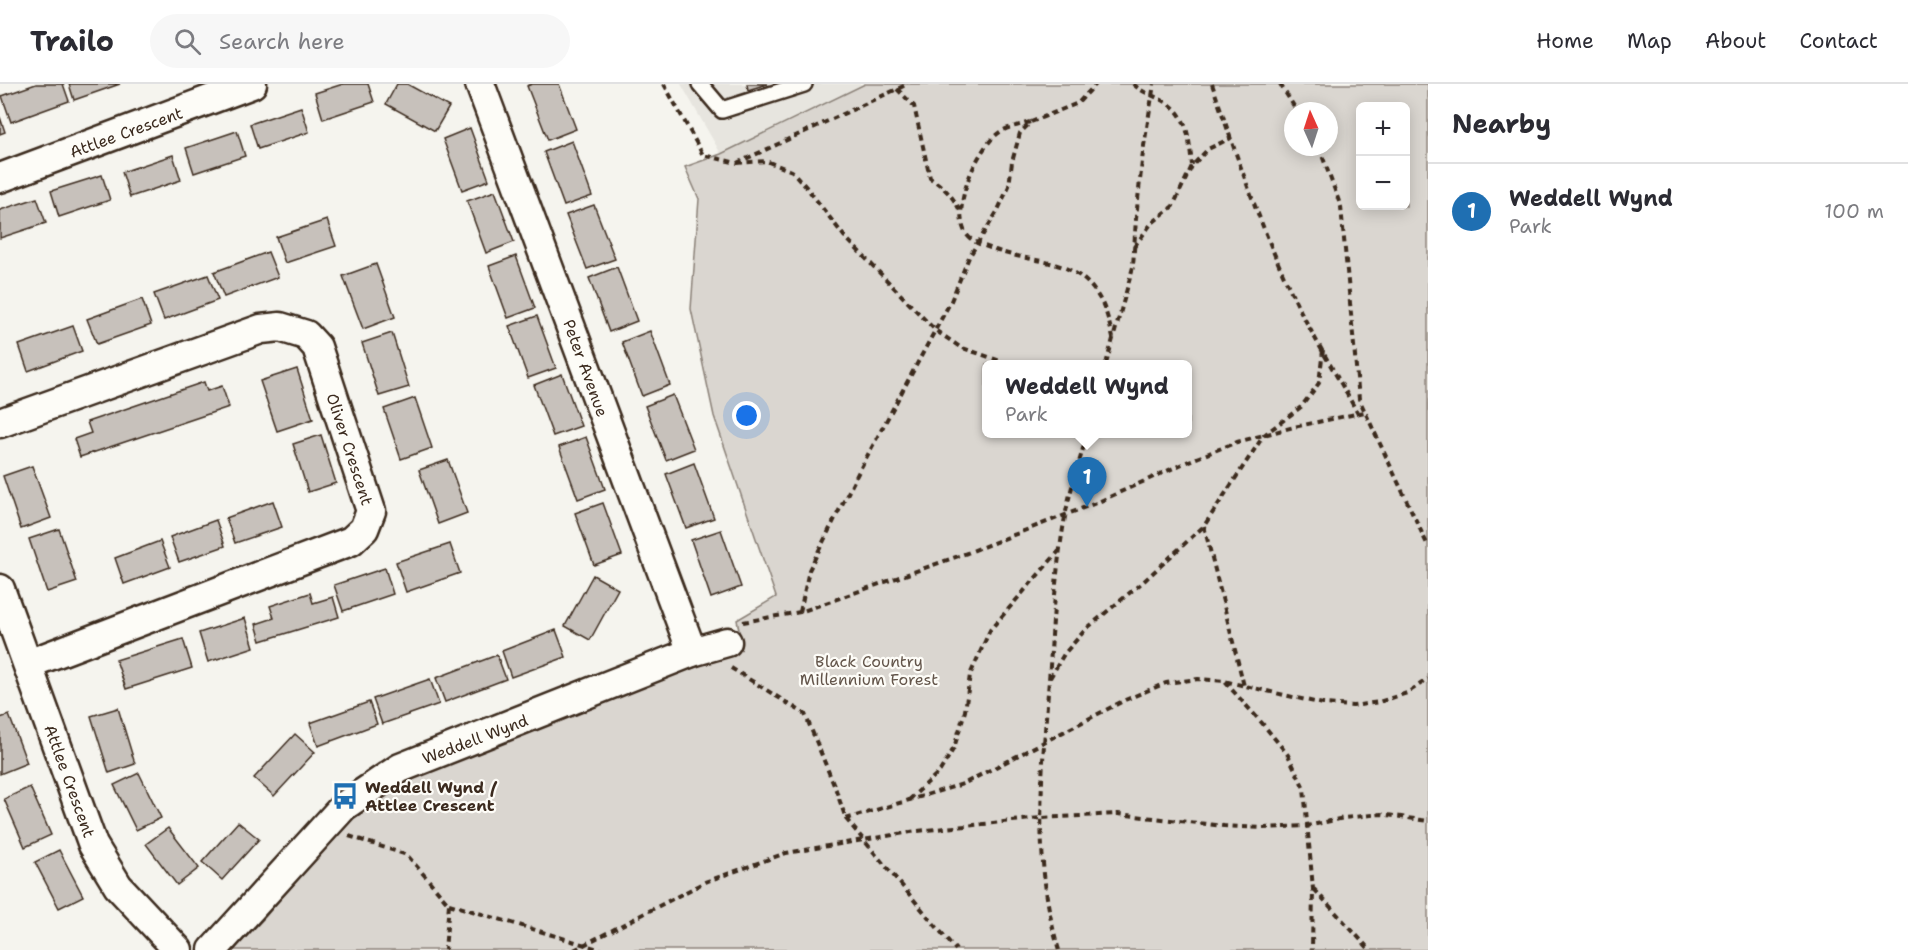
<!DOCTYPE html>
<meta charset="utf-8">
<style>
body{margin:0;font-family:"Shantell Sans",sans-serif;background:#f7f7f7;color:#2b2b33}
.controls{position:absolute;right:18px;top:18px;display:grid;overflow:hidden;border-radius:9px;box-shadow:0 3px 15px #0003}
.controls button{width:54px;height:54px;display:grid;place-items:center;padding:0;border:0;border-bottom:2px solid #e1e1e2;background:#fff;color:#2b2b33;font:30px sans-serif}
.compass{position:absolute;left:1284px;top:18px;width:54px;height:54px;border-radius:50%;background:#fff;box-shadow:0 3px 15px #0003;rotate:357deg}
.you{position:absolute;left:747px;top:332px;width:21px;height:21px;margin:-15px;border:4px solid #fff;border-radius:50%;background:#1a73e8;box-shadow:0 0 0 9px #1a73e833}
.badge{display:grid;place-items:center;width:39px;height:39px;border-radius:50%;background:#1f6fb2;color:#fff;font-size:20px;font-weight:700}
.pin{position:absolute;translate:-50% -50px;filter:drop-shadow(0 2px 3px #0008)}
.pin::after{content:'';position:absolute;top:32px;width:21px;height:18px;background:inherit;clip-path:polygon(0 0,100% 0,50% 100%)}
.popup{position:absolute;left:982px;top:276px;width:210px;height:78px;box-sizing:border-box;display:grid;place-content:center;border-radius:9px;background:#fff;filter:drop-shadow(0 2px 4px #0005);font-size:20px;white-space:nowrap;color:#7c7c81}
.popup b{font-size:22px;color:#2b2b33}
.popup::after{content:'';position:absolute;left:50%;top:100%;margin-left:-12px;border:12px solid transparent;border-top-color:#fff}
.list{margin:0;padding:0;list-style:none}
h2{display:flex;justify-content:space-between;align-items:center;height:78px;margin:0;padding:0 24px;font-size:26px}
h2 small{font-size:20px;font-weight:400;color:#7c7c81}
.list li{display:grid;grid-template-columns:39px 1fr auto;gap:18px;align-items:center;box-sizing:border-box;height:96px;padding:0 24px;border-top:2px solid #e1e1e2}
.list b{display:block;font-size:22px;white-space:nowrap}
.list p{margin:0;font-size:20px;white-space:nowrap;color:#7c7c81}
.list em{font-size:20px;font-style:normal;color:#7c7c81}
.icon{flex:none;width:33px;height:33px;fill:none;stroke:currentColor;stroke-width:2;stroke-linecap:round;stroke-linejoin:round}
.map{position:relative;flex:none;width:1428px;height:866px;overflow:hidden}
header{display:flex;align-items:center;gap:36px;box-sizing:border-box;height:84px;padding:0 30px;background:#fff;border-bottom:2px solid #e1e1e2}
header strong{font-size:28px}
nav{display:flex;gap:33px;margin-inline-start:auto;font-size:21px}
.search{width:420px;height:54px;background:#f7f7f7;display:flex;align-items:center;gap:15px;box-sizing:border-box;padding:0 21px;border-radius:33px;color:#7c7c81;font-size:22px}
main{display:flex}
aside{flex:1;background:#fff}
.map>svg:first-child{display:block}
.built{fill:#e7e5df}
.green{fill:#dad6d0;stroke:#8a8077;stroke-width:1.5;fill-rule:evenodd}
.building{fill:#c7c1bb;stroke:#3b2a1e;stroke-width:1.5}
.lines{fill:none;stroke-linecap:round;stroke-linejoin:round}
.service-casing{stroke:#3b2a1e;stroke-width:20}
.minor-casing{stroke:#3b2a1e;stroke-width:33}
.path{stroke:#3b2a1e;stroke-width:4;stroke-dasharray:6 4.5;stroke-linecap:butt}
.service{stroke:#fdfcf7;stroke-width:15}
.minor{stroke:#fdfcf7;stroke-width:28}
.labels{text-anchor:middle;stroke-width:4.5;stroke-linejoin:round;paint-order:stroke}
.street-label{font-size:16px;fill:#3b2a1e;stroke:#fdfcf7}
.park-label{font-size:16px;fill:#63554a;stroke:#fdfcf7}
.poi-label{font-size:16px;font-weight:bold;fill:#3b2a1e;stroke:#fdfcf7;text-anchor:start}
</style>
<header>
<strong>Trailo</strong>
<div class="search"><svg class="icon" aria-label="search" viewBox="0 0 24 24"><circle cx="10" cy="10" r="6"/><path d="M15 15l6 6"/></svg>Search here</div>
<nav><a>Home</a><a>Map</a><a>About</a><a>Contact</a></nav>
</header>
<main>
<div class="map">
<svg width="1428" height="866" viewBox="0 0 1428 866">
<rect width="100%" height="100%" fill="#f5f4ee"/>
<filter id="ink" filterUnits="userSpaceOnUse"><feTurbulence type="fractalNoise" baseFrequency=".0167" numOctaves="2"/><feDisplacementMap in="SourceGraphic" scale="12" xChannelSelector="R" yChannelSelector="G"/><feConvolveMatrix kernelMatrix="1 2 1 2 8 2 1 2 1" color-interpolation-filters="sRGB"/></filter>
<g filter="url(#ink)">
<!-- built -->
<polygon class="built" points="681,0 865,0 721,70"/>
<!-- green -->
<path class="green" d="M865,0H1428V866H234L266,832L320,766L376,711L442,677L742,561L737,536L776,513L714,332L691,225L699,115L685,83L721,70ZM1360,22H1406V122H1360ZM1293,27H1329V63H1293ZM986,280H1188V350H986Z"/>
<!-- building -->
<g class="building">
<polygon points="36,0 63,0 69,17 11,38 2,12"/>
<polygon points="69,0 120,0 74,16"/>
<polygon points="343,0 368,0 374,18 323,35 315,9"/>
<polygon points="397,0 407,0 449,23 435,47 386,20"/>
<polygon points="532,0 559,0 576,45 548,56 527,2"/>
<polygon points="747,0 767,0 748,6"/>
<polygon points="301,23 309,48 258,65 250,40"/>
<polygon points="0,33 5,48 0,50"/>
<polygon points="470,44 489,96 462,106 443,55"/>
<polygon points="237,47 245,72 194,89 186,64"/>
<polygon points="572,57 592,112 564,122 544,68"/>
<polygon points="173,71 181,96 130,113 122,88"/>
<polygon points="102,91 110,116 59,133 51,107"/>
<polygon points="495,107 514,158 486,169 467,117"/>
<polygon points="37,114 46,139 0,154 0,126"/>
<polygon points="594,121 615,175 587,185 566,131"/>
<polygon points="327,136 336,162 285,179 276,153"/>
<polygon points="268,168 278,193 224,213 214,188"/>
<polygon points="516,172 535,224 508,234 489,182"/>
<polygon points="376,180 395,233 363,245 343,192"/>
<polygon points="617,183 637,237 609,248 589,194"/>
<polygon points="208,191 218,216 164,236 154,210"/>
<polygon points="142,215 151,241 97,260 87,235"/>
<polygon points="537,232 556,284 528,294 509,242"/>
<polygon points="73,242 82,267 28,287 19,261"/>
<polygon points="650,247 670,301 642,312 622,258"/>
<polygon points="392,249 409,303 379,312 362,259"/>
<polygon points="297,285 313,335 277,347 260,297"/>
<polygon points="562,290 581,342 553,352 534,301"/>
<polygon points="204,298 207,307 222,302 229,323 80,373 74,355 91,349 87,338"/>
<polygon points="673,311 694,365 666,376 645,322"/>
<polygon points="415,314 432,364 401,375 384,325"/>
<polygon points="321,351 336,399 308,408 293,360"/>
<polygon points="586,353 605,405 578,415 559,363"/>
<polygon points="448,376 467,429 438,440 419,386"/>
<polygon points="694,379 714,434 686,444 666,390"/>
<polygon points="32,382 51,434 21,445 3,392"/>
<polygon points="273,417 282,443 235,459 226,434"/>
<polygon points="603,419 622,471 594,481 575,429"/>
<polygon points="216,436 225,462 179,478 170,453"/>
<polygon points="59,445 77,498 47,508 29,455"/>
<polygon points="721,446 741,503 711,514 691,456"/>
<polygon points="160,457 170,483 124,500 115,474"/>
<polygon points="450,460 460,489 406,508 396,478"/>
<polygon points="385,484 393,510 343,527 334,501"/>
<polygon points="593,491 618,505 590,556 565,542"/>
<polygon points="310,509 313,519 333,513 339,533 261,557 256,540 274,534 270,522"/>
<polygon points="245,534 254,563 208,578 199,549"/>
<polygon points="556,546 566,573 511,593 502,567"/>
<polygon points="183,555 192,584 126,605 116,576"/>
<polygon points="497,571 506,595 445,618 436,594"/>
<polygon points="430,595 439,620 382,640 373,615"/>
<polygon points="369,618 377,640 318,662 310,639"/>
<polygon points="118,624 135,680 109,689 91,632"/>
<polygon points="9,631 27,679 0,690 0,634"/>
<polygon points="295,650 315,668 274,712 254,694"/>
<polygon points="139,689 161,734 136,746 114,701"/>
<polygon points="30,703 51,751 25,763 4,715"/>
<polygon points="238,738 259,755 222,796 202,778"/>
<polygon points="168,744 199,784 177,801 146,760"/>
<polygon points="59,766 83,812 59,824 35,778"/>
</g>
<g class="lines">
<defs>
<polyline id="service" points="700,0 722,26 804,0"/>
<g id="minor">
<polyline points="480,0 692,568"/>
<polyline points="0,94 252,0"/>
<polyline points="0,339 261,245 280,243 306,251 317,263 371,427 364,445 351,457 28,580"/>
<polyline points="0,505 93,761 118,802 178,866"/>
<polyline points="213,866 344,722 400,684 692,568 727,558"/>
</g>
</defs>
<!-- service casing -->
<use href="#service" class="service-casing"/>
<!-- minor casing -->
<use href="#minor" class="minor-casing"/>
<!-- path -->
<g class="path">
<polyline points="664,0 703,71 737,79 908,0"/>
<path d="M1133,0C1143,9 1155,12 1166,18C1189,32 1189,57 1192,81"/>
<path d="M1212,0C1238,76 1264,154 1300,226C1318,261 1339,295 1358,330"/>
<polyline points="1280,0 1297,27"/>
<path d="M897,5L914,22L930,94C944,103 953,112 960,127"/>
<path d="M1030,38C1021,41 1008,43 1000,48C977,63 949,127 967,151C974,160 986,162 995,166C1038,181 1078,172 1102,219C1107,229 1110,242 1113,254"/>
<polyline points="1319,63 1341,123 1359,315 1428,462"/>
<polyline points="737,79 766,77 792,87 807,104 844,152 935,246 960,263 1009,280"/>
<polyline points="1134,163 1151,140 1173,122 1192,82 1208,65 1231,54"/>
<polyline points="1106,280 1133,183 1136,134 1143,68 1154,0"/>
<polyline points="1204,442 1244,602"/>
<polyline points="800,528 809,486 858,389 951,217 969,173 997,128 1009,102 1012,78 1020,49 1031,38 1078,19 1096,0"/>
<polyline points="743,538 800,528 967,469 1096,419 1189,377 1237,358 1294,343 1365,328"/>
<polyline points="731,584 805,630 836,706 846,735 956,866"/>
<polyline points="1050,594 1064,570 1086,545 1144,497 1204,442 1264,351 1301,323 1319,299 1323,266"/>
<polyline points="1225,598 1262,639 1288,671 1304,704 1313,805 1312,866"/>
<polyline points="909,716 940,687 954,664 965,627 970,591 990,546 1059,467"/>
<polyline points="846,735 963,700 1125,616 1166,599 1198,595 1224,597 1323,620 1353,622 1379,618 1407,609 1428,595"/>
<polyline points="349,752 407,771 449,820 445,866"/>
<polyline points="1314,805 1370,866"/>
<polyline points="449,820 602,866"/>
<polyline points="574,866 705,798 786,769 917,747 1041,734 1118,730 1224,742 1263,744 1307,742 1344,734 1381,730 1428,737"/>
<path d="M1059,866C1032,779 1042,685 1049,596C1053,541 1055,487 1065,433C1070,405 1080,377 1087,350"/>
</g>
<!-- service -->
<use href="#service" class="service"/>
<!-- minor -->
<use href="#minor" class="minor"/>
</g>
</g>
<!-- icons -->
<defs>
<symbol id="bus-bare" viewBox="-9 -9 18 18"><path d="M-5-6H5V4H4V6H2V4H-2V6H-4V4H-5ZM-3.5-4V0h7V-4ZM-3.5 1.2v1.5H-2V1.2ZM2 1.2v1.5H3.5V1.2Z" fill="#1f6fb2" stroke="#fdfcf7" stroke-width="2.5" paint-order="stroke"/></symbol>
</defs>
<g fill-rule="evenodd">
<use href="#bus-bare" x="326" y="693" width="38" height="38"/>
</g>
<g class="labels">
<!-- street labels -->
<g class="street-label">
<text transform="translate(126 48) rotate(-20)" y="6">Attlee Crescent</text>
<text transform="translate(586 284) rotate(70)" y="6">Peter Avenue</text>
<text transform="translate(350 365) rotate(72)" y="6">Oliver Crescent</text>
<text transform="translate(475 655) rotate(-21)" y="6">Weddell Wynd</text>
<text transform="translate(70 697) rotate(70)" y="6">Attlee Crescent</text>
</g>
<!-- park labels -->
<g class="park-label">
<text x="869" y="583">Black Country<tspan x="869" dy="18">Millennium Forest</tspan></text>
</g>
<!-- poi labels -->
<g class="poi-label">
<text x="365" y="709">Weddell Wynd /<tspan x="365" dy="18">Attlee Crescent</tspan></text>
</g>
</g>
</svg>
<div class="controls">
<button>+</button>
<button>−</button>
</div>
<svg class="compass" viewBox="-18 -18 36 36"><path d="M0-13l5 13h-10z" fill="#e53935"/><path d="M0 13l5-13h-10z" fill="#7c7c81"/></svg>
<div class="you"></div>
<div class="pin badge" style="left:1087px;top:423px">1</div>
<div class="popup"><b>Weddell Wynd</b>Park</div>
</div>
<aside>
<h2>Nearby<small></small></h2>
<ul class="list">
<li><span class="badge">1</span><div><b>Weddell Wynd</b><p>Park</p></div><em>100 m</em></li>
</ul>
</aside>
</main>
